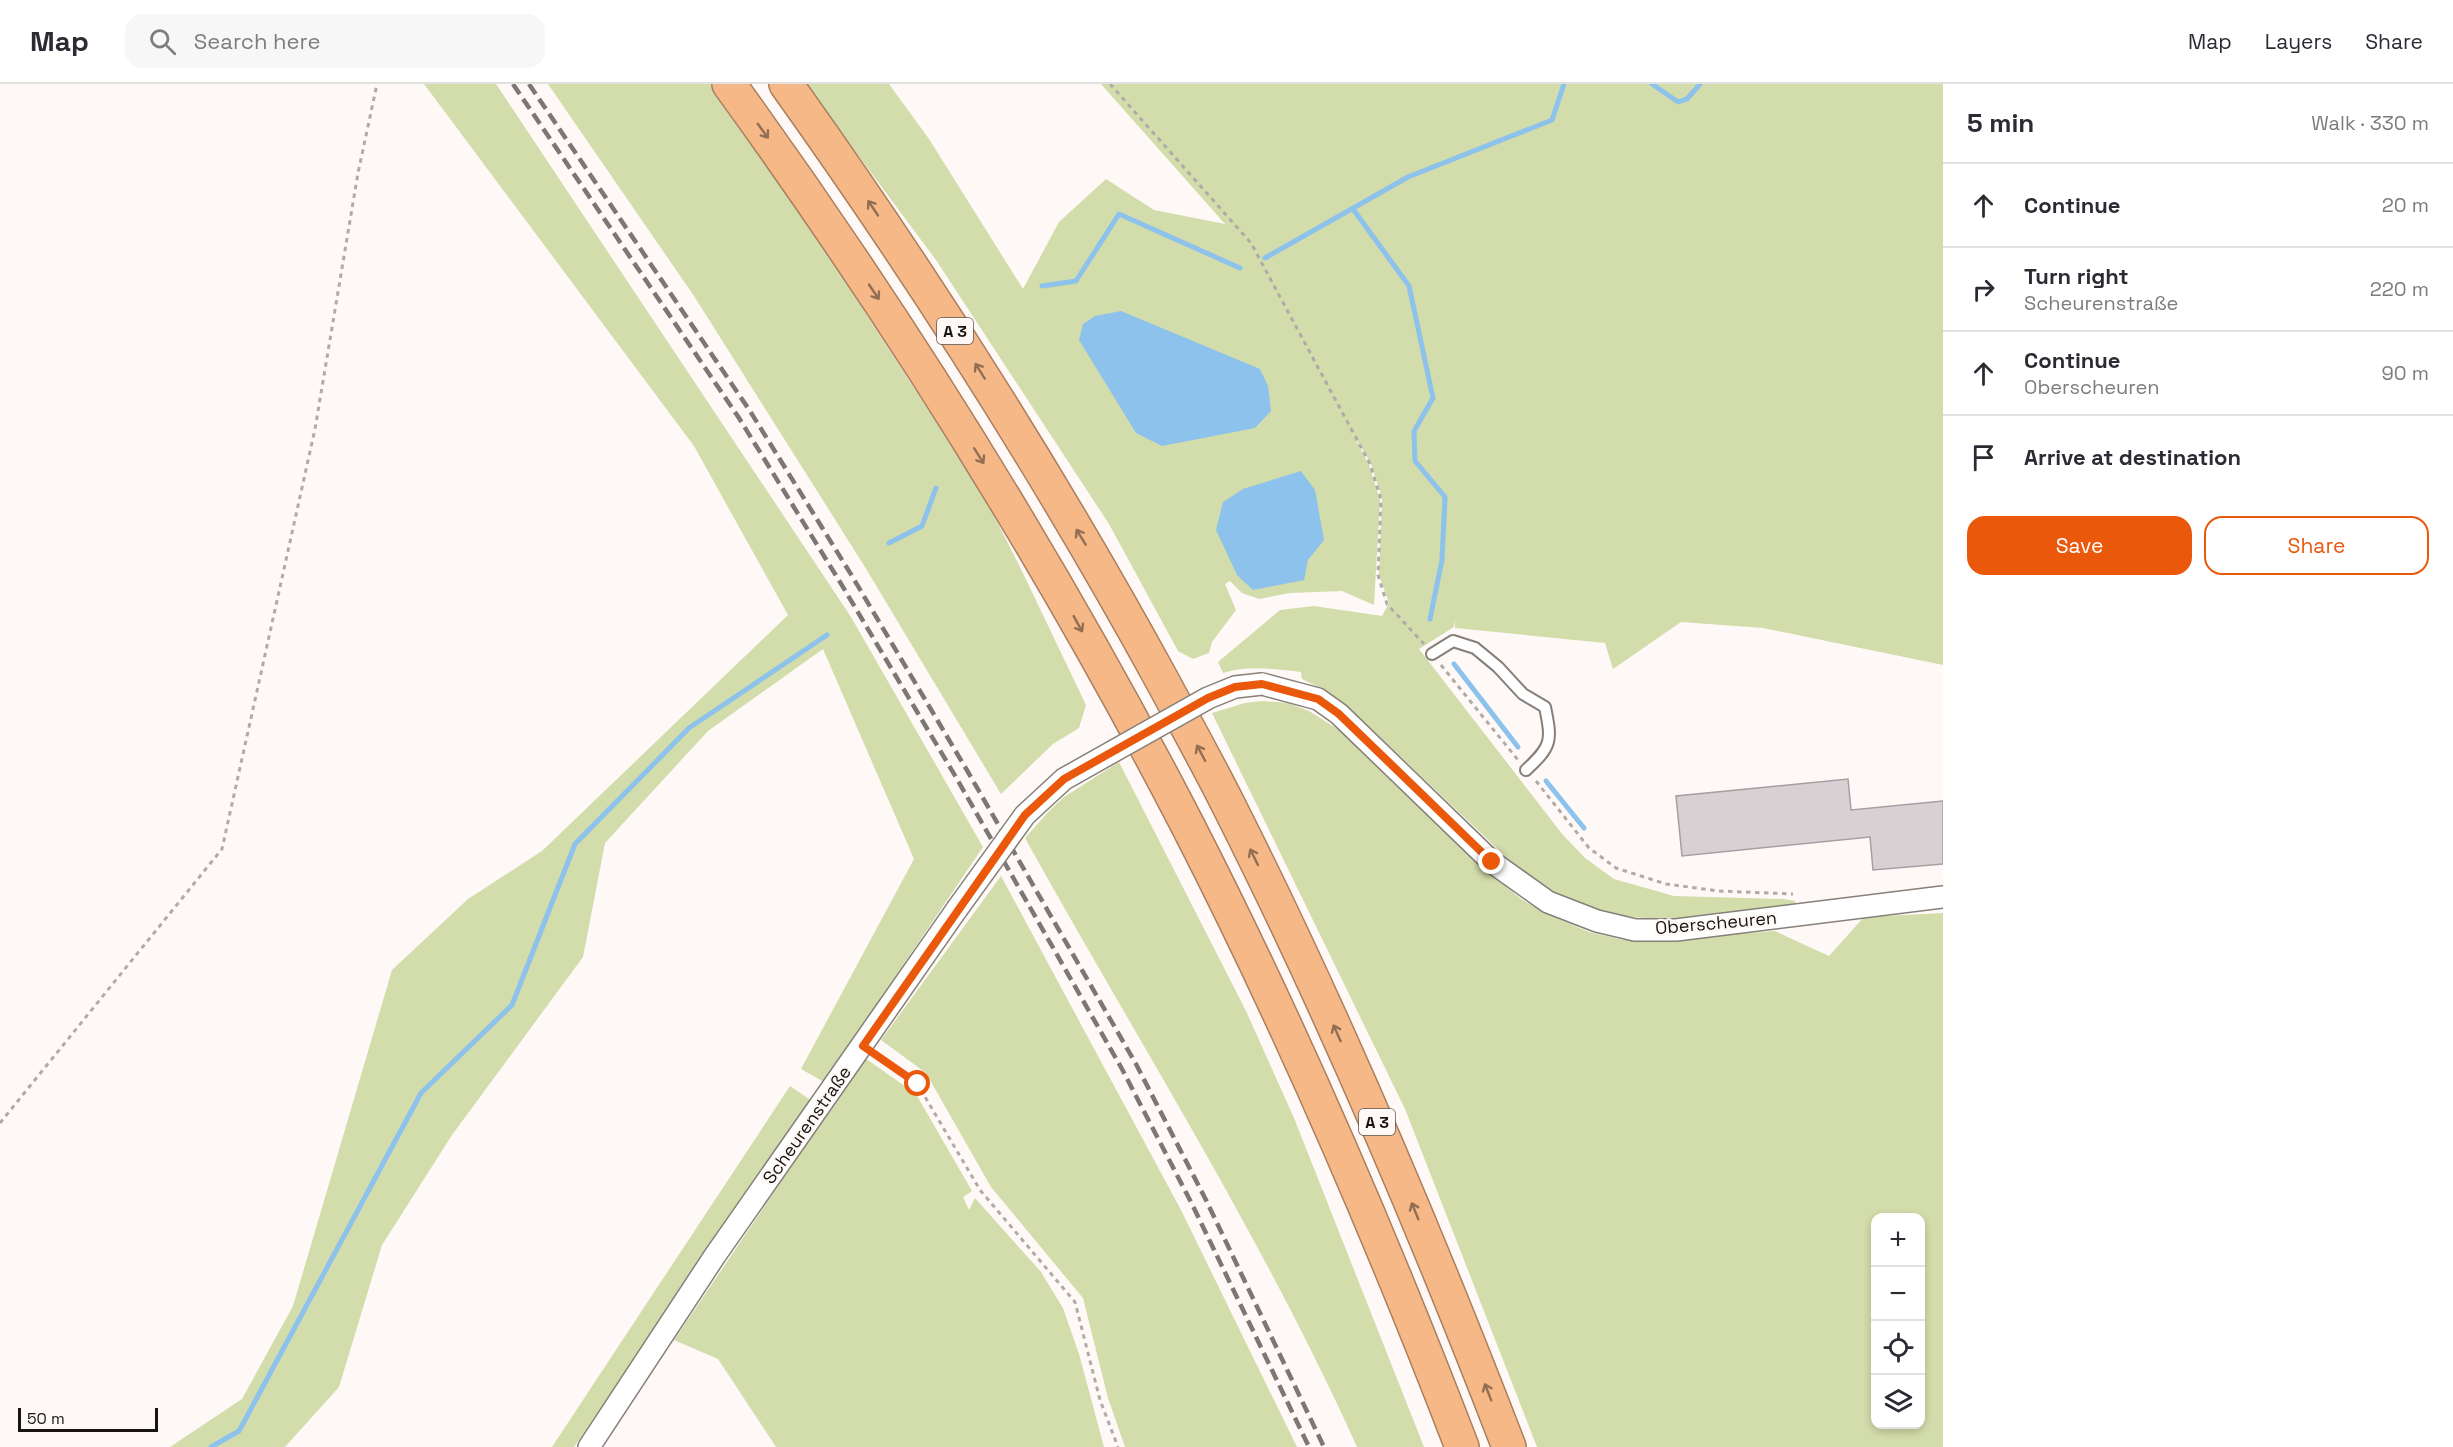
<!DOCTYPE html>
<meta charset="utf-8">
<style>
body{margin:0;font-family:"Space Grotesk",sans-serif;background:#f7f7f7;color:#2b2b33}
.controls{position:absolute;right:18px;bottom:18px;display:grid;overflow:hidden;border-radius:12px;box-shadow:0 3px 9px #0003}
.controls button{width:54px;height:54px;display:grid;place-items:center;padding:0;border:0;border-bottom:2px solid #e1e1e2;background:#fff;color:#2b2b33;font:30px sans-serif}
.scale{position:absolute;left:18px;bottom:15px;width:140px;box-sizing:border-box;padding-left:6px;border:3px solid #171412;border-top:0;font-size:16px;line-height:21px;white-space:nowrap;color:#171412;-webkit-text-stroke:4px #fef9f6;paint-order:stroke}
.stop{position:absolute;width:18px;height:18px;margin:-14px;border:4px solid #ea580c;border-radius:50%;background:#fff}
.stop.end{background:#ea580c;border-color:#fff;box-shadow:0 2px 6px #0008}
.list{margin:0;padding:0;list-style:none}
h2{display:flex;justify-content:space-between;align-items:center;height:78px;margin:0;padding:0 24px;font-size:26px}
h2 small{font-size:20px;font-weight:400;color:#7c7c81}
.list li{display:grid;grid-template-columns:39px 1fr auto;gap:18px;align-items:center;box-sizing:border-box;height:84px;padding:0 24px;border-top:2px solid #e1e1e2}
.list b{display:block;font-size:22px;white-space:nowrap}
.list p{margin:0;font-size:20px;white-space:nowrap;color:#7c7c81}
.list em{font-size:20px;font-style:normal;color:#7c7c81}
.actions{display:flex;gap:12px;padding:18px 24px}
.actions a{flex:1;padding:14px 0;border:2px solid #ea580c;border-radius:18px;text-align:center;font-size:21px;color:#ea580c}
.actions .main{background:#ea580c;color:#fff}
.icon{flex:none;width:33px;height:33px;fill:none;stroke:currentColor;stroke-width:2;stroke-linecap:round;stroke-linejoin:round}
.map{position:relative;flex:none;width:1943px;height:1363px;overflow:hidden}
header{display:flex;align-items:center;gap:36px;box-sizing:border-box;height:84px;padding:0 30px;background:#fff;border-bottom:2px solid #e1e1e2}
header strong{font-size:28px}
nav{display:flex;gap:33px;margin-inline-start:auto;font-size:21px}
.search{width:420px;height:54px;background:#f7f7f7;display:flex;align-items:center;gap:15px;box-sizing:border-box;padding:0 21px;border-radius:18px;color:#7c7c81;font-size:22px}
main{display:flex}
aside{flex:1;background:#fff}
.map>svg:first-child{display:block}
.green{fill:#d3dcab;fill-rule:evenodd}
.water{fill:#8cc2eb}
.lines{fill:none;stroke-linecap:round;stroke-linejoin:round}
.stream{stroke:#8cc2eb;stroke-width:5}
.building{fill:#d9d0d4;stroke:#a69ea2;stroke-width:1.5}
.service-casing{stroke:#867f7a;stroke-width:14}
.minor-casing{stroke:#867f7a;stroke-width:24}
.motorway-casing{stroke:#a97f5f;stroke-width:36}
.path{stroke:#afaba8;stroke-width:3;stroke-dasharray:4.5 4.5;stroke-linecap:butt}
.service{stroke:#fff;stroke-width:10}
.minor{stroke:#fff;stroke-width:21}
.motorway{stroke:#f7b888;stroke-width:33}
.rail{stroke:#7b7774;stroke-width:4.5;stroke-dasharray:12 6;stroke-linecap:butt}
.minor-bridge-casing{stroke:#867f7a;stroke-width:24;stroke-linecap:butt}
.minor-bridge{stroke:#fff;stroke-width:21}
.oneway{stroke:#926e53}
.route{stroke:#ea580c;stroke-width:8}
.labels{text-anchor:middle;stroke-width:4.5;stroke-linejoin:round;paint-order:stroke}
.shield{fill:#fef9f6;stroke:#5c5956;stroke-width:1.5}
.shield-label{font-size:16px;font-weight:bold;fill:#171412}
.street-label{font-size:18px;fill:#171412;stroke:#fef9f6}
</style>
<header>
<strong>Map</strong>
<div class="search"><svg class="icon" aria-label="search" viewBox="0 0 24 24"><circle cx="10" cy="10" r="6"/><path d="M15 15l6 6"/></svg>Search here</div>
<nav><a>Map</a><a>Layers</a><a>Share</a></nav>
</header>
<main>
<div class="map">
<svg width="1943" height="1363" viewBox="0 0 1943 1363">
<rect width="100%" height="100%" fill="#fef9f6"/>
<!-- green -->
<g class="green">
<polygon points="424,0 496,0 851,533 983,763 824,998 801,985 914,775 823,565 708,647 605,759 583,873 452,1051 382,1161 339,1303 285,1363 170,1363 242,1315 293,1222 392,886 468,815 542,767 788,531 694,362"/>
<polygon points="548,0 711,0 808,140 985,414 1020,483 1086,621 1079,644 1053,660 1001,710 865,483 694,212"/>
<path d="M805,0H889L929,55L1023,205L1059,138L1106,95L1154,126L1225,140L1101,0H1943V581L1763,544L1681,538L1613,585L1605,559L1455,544V535L1454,543L1419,565L1563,751L1585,774L1614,795L1674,812L1784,815L1795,817L1797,823C1727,830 1651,846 1584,822C1562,814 1543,802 1524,790L1347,622L1328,608L1302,595L1301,588C1274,585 1249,581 1223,589L1218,578L1280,526L1314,522L1382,532L1389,519L1379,491L1382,414L1371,380L1351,347L1369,381L1380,416L1374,521L1342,507L1290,509L1259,515L1242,509L1230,497L1225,500L1236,526L1212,558L1209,569L1193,575L1178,567L1109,440L936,176Z"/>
<path d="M1262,617L1288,619L1309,627L1344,649L1491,790L1521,815L1554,833L1589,848L1623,856H1661L1775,847L1829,872L1864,833L1943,829V1363H1537L1405,1025L1212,629L1245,619ZM1876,1134H1920V1340H1876Z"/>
<path d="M1119,678L1246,927L1294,1034L1424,1363H1357C1262,1152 1137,956 1025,754L1050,726L1064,713Z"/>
<polygon points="1001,792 1181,1126 1297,1363 1125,1363 1108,1314 1083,1214 991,1103 926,989 881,956"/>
<polygon points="865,974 916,1010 972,1107 963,1113 969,1126 975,1114 1041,1188 1063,1224 1079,1270 1104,1363 776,1363 718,1275 674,1256"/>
<polygon points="790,1002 812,1017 574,1363 552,1363"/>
</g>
<!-- water -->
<g class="water">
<polygon points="1121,227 1260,285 1268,302 1271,327 1255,344 1162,362 1136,349 1079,256 1083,240 1095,232"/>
<polygon points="1301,387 1315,406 1324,456 1308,476 1304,496 1253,506 1237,491 1216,446 1223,418 1243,405"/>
</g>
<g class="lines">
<!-- stream -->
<g class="stream">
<polyline points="1652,0 1678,18 1687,15 1700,0"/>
<polyline points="1353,125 1409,202 1433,314 1414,347 1415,377 1445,413 1442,476 1430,535"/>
<polyline points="1265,174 1408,93 1552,36 1564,0"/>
<polyline points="1042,202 1076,197 1119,130 1240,184"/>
<polyline points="889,459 922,442 936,404"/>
<polyline points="1454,580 1518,663"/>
<polyline points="1546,697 1584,744"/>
<polyline points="211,1363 239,1347 421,1009 512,921 575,760 689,644 827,551"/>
</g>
</g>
<!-- building -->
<polygon class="building" points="1848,695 1851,726 1943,717 1943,780 1873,786 1870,753 1682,772 1676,712"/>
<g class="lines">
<defs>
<path id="service" d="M1432,570L1453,557L1475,564L1498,583L1523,610L1545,623C1552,657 1552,662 1526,686"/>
<g id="minor">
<polyline points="1262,600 1318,615 1339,630 1492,778 1548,818 1597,837 1635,846 1676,846 1943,813"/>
<polyline points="589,1363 714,1173 957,825"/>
</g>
<g id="motorway">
<path d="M729,0C900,236 1054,483 1188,742C1291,943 1381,1152 1462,1363"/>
<path d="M786,0C923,192 1050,391 1163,598C1185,639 1208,680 1229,722C1334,930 1425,1145 1509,1363"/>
</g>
</defs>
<!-- service casing -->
<use href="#service" class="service-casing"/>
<!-- minor casing -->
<use href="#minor" class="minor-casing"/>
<!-- motorway casing -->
<use href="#motorway" class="motorway-casing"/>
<!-- path -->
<g class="path">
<polyline points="1110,0 1251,159 1370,380 1381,415 1378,491 1387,520 1424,560"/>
<polyline points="1441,581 1518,676"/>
<polyline points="1536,697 1589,764 1616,784 1666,800 1719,807 1793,810"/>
<polyline points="878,973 918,1001 980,1106 1075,1218 1100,1316 1118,1363"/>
<polyline points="0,1039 222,765 315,345 358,89 377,0"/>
</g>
<!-- service -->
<use href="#service" class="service"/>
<!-- minor -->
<use href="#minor" class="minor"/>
<!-- motorway -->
<use href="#motorway" class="motorway"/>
<!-- rail -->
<g class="rail">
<polyline points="513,0 739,334 840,498 957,695 1122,985 1192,1120 1309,1363"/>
<polyline points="529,0 750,327 852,492 968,688 1136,980 1206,1116 1324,1363"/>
</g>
<defs>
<polyline id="minor-bridge" points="957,825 1025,731 1064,695 1208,614 1235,603 1262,600"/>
</defs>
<!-- minor-bridge casing -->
<use href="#minor-bridge" class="minor-bridge-casing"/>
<!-- minor-bridge -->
<use href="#minor-bridge" class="minor-bridge"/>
</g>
<!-- one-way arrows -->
<defs><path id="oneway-shaft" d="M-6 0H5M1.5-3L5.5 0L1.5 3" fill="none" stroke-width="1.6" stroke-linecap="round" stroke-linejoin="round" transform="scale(1.5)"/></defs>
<g class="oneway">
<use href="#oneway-shaft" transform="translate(763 47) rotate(54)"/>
<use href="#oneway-shaft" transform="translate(873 124) rotate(-124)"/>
<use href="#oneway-shaft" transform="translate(874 208) rotate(56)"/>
<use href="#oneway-shaft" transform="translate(980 287) rotate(-122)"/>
<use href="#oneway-shaft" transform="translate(979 372) rotate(58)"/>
<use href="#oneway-shaft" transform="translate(1081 453) rotate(-121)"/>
<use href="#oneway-shaft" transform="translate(1078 540) rotate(61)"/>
<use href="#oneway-shaft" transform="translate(1201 669) rotate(-118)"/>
<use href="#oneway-shaft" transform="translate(1254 773) rotate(-116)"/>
<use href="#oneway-shaft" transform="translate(1337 949) rotate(-114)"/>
<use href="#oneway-shaft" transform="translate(1415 1127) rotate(-112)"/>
<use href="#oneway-shaft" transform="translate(1488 1308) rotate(-111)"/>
</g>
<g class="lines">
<!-- route -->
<polyline class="route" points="918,1000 863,962 1025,731 1064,695 1208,614 1235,603 1262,600 1318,615 1339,630 1492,778"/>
</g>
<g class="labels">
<!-- shield labels -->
<g class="shield">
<rect x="937" y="234" width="36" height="26" rx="4.5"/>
<rect x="1359" y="1025" width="36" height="26" rx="4.5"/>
</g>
<g class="shield-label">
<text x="955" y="253">A 3</text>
<text x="1377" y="1044">A 3</text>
</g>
<!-- street labels -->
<g class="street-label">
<text transform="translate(1716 839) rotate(-5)" y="6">Oberscheuren</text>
<text transform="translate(807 1041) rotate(-55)" y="6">Scheurenstraße</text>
</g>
</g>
</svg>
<div class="controls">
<button>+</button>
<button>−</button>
<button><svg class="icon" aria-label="locate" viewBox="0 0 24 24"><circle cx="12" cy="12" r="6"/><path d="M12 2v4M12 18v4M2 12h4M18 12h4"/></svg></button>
<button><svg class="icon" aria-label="layers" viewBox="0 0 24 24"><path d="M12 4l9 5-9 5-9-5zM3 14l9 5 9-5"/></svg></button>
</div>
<div class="scale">50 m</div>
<div class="stop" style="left:918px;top:1000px"></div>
<div class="stop end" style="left:1492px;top:778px"></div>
</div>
<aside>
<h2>5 min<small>Walk · 330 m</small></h2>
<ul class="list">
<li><svg class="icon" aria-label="ahead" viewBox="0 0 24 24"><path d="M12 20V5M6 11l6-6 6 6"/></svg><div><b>Continue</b></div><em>20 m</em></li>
<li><svg class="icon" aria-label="right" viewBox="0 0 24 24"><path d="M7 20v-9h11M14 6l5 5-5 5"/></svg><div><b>Turn right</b><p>Scheurenstraße</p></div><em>220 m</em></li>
<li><svg class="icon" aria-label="ahead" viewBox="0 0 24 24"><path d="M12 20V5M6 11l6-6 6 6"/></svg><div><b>Continue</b><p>Oberscheuren</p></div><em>90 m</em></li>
<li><svg class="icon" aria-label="arrive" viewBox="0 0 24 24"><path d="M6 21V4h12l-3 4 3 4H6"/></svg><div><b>Arrive at destination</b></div></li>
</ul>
<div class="actions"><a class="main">Save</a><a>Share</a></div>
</aside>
</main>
